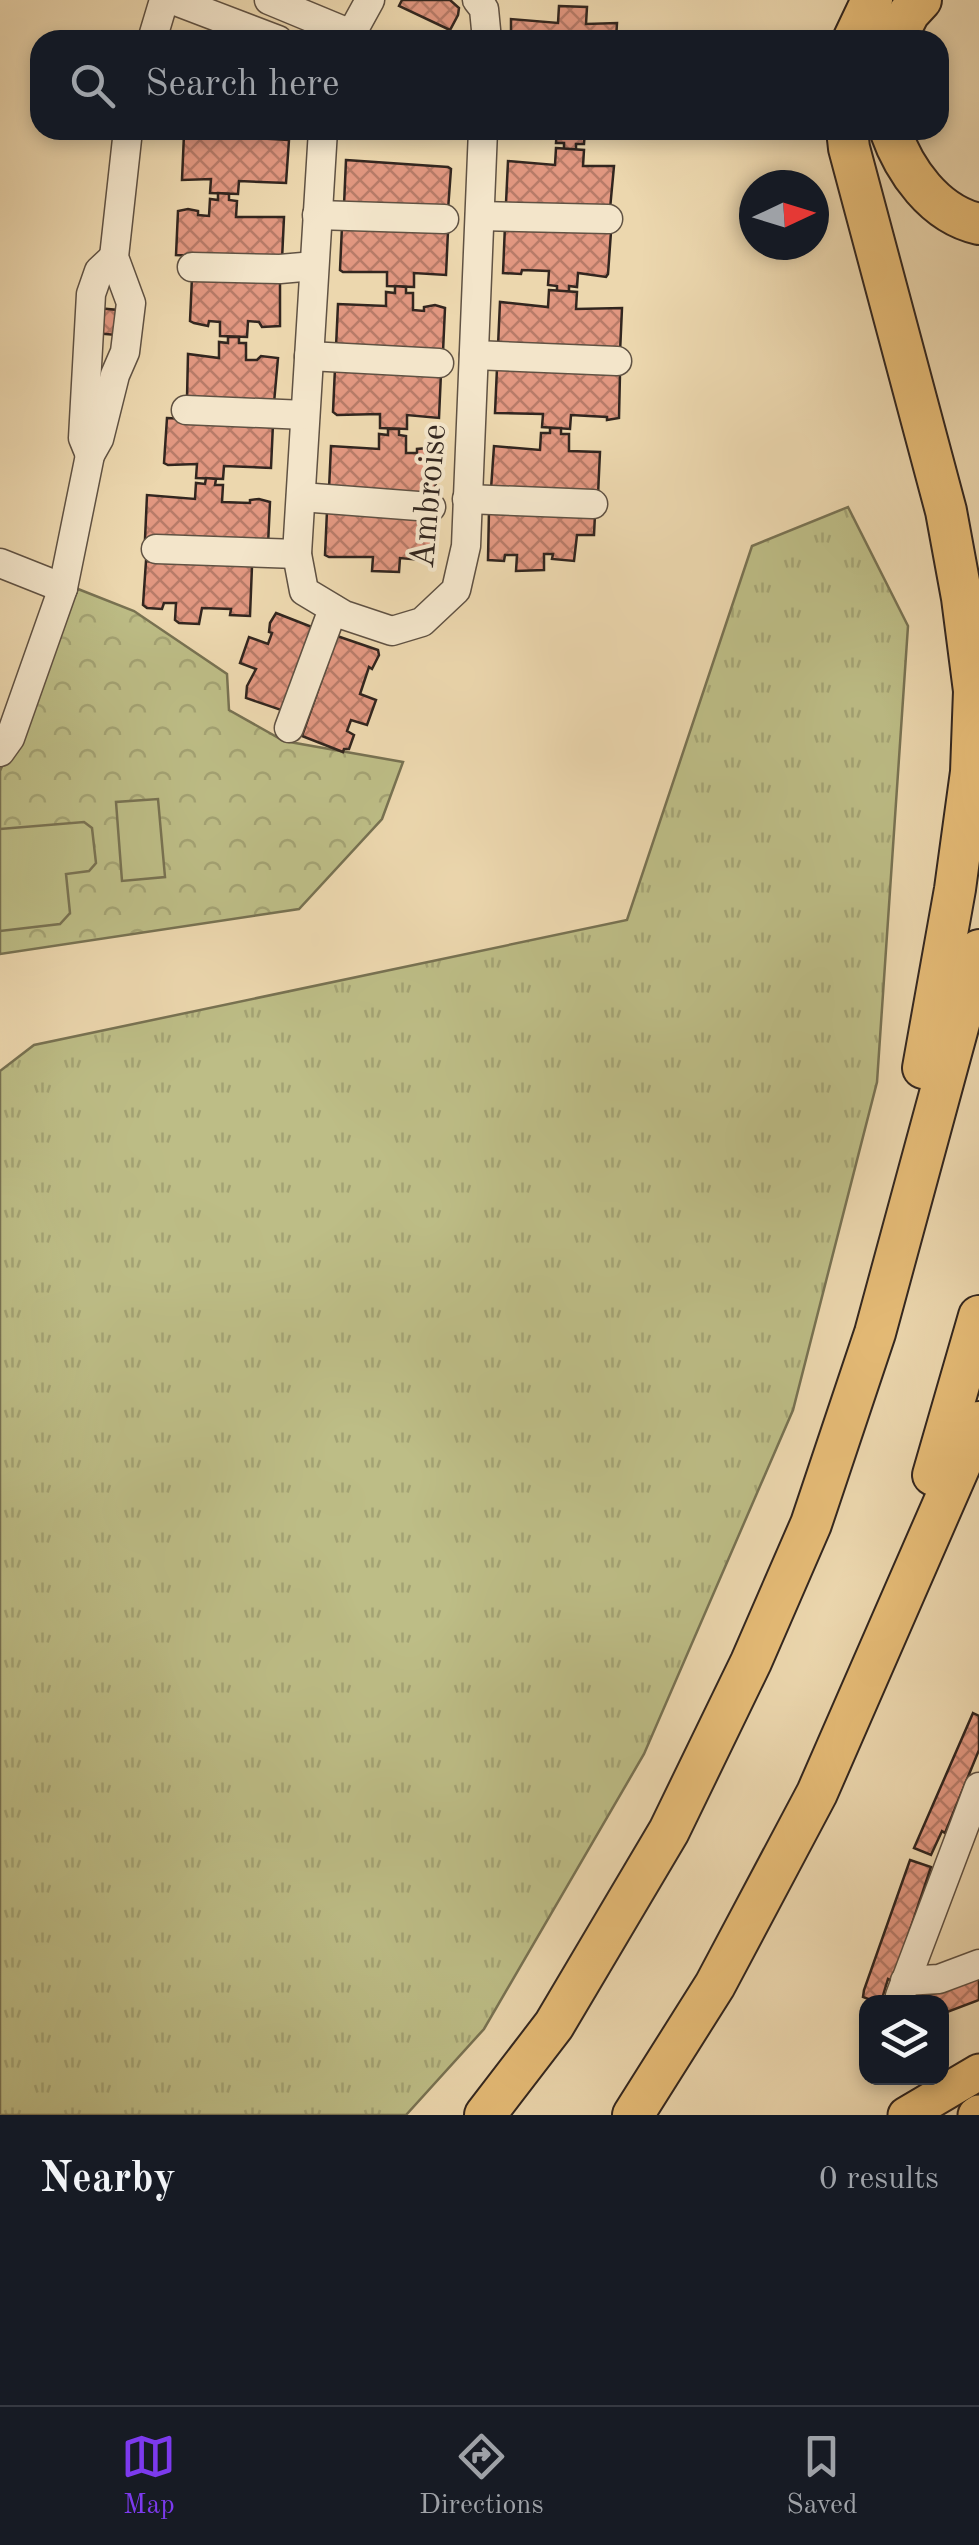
<!DOCTYPE html>
<style>
body{margin:0;font-family:"Old Standard TT",serif;background:#20242c;color:#f1f3f6}
.controls{position:absolute;right:30px;bottom:30px;display:grid;overflow:hidden;border-radius:20px;box-shadow:0 5px 15px #0003}
.controls button{width:90px;height:90px;display:grid;place-items:center;padding:0;border:0;border-bottom:2px solid #363941;background:#171b24;color:#f1f3f6;font:50px sans-serif}
.compass{position:absolute;left:739px;top:170px;width:90px;height:90px;border-radius:50%;background:#171b24;box-shadow:0 5px 15px #0003;rotate:86deg}
.list{margin:0;padding:0;list-style:none}
h2{display:flex;justify-content:space-between;align-items:center;height:130px;margin:0;padding:0 40px;font-size:42px}
h2 small{font-size:32px;font-weight:400;color:#9ea1a6}
.icon{flex:none;width:55px;height:55px;fill:none;stroke:currentColor;stroke-width:2;stroke-linecap:round;stroke-linejoin:round}
.map{position:relative;flex:none;width:979px;height:2115px;overflow:hidden}
.search{position:absolute;background:#171b24;box-shadow:0 5px 15px #0003;left:30px;right:30px;top:30px;height:110px;display:flex;align-items:center;gap:25px;box-sizing:border-box;padding:0 35px;border-radius:30px;color:#9ea1a6;font-size:38px}
.sheet{height:290px;background:#171b24}
nav{display:flex;justify-content:space-around;align-items:center;box-sizing:border-box;height:140px;border-top:2px solid #363941;background:#171b24;font-size:28px;color:#9ea1a6}
nav a{display:grid;justify-items:center;gap:5px}
nav .on{color:#7c3aed}
.map>svg:first-child{display:block}
.grass{fill:url(#grass-tufts);stroke:#787252;stroke-width:2.5}
.park{fill:url(#park-crowns);stroke:#787252;stroke-width:2.5}
.pitch{fill:#bdbd86;stroke:#787252;stroke-width:2.5}
.building{fill:url(#building-cross-hatch);stroke:#32261f;stroke-width:2.5}
.lines{fill:none;stroke-linecap:round;stroke-linejoin:round}
.minor-casing{stroke:#605243;stroke-width:31}
.major-casing{stroke:#32261f;stroke-width:39}
.highway-casing{stroke:#32261f;stroke-width:44}
.minor{stroke:#f3e5ca;stroke-width:28}
.major{stroke:#e6bc77;stroke-width:35}
.highway{stroke:#e6bc77;stroke-width:40}
.labels{text-anchor:middle;stroke-width:8;stroke-linejoin:round;paint-order:stroke}
.street-label{font-size:35px;fill:#32261f;stroke:#f3e5ca}
</style>
<div class="map">
<svg width="979" height="2115" viewBox="0 0 979 2115">
<defs>
<pattern id="grass-tufts" width="24" height="20" patternUnits="userSpaceOnUse" patternTransform="scale(2.5)"><rect width="24" height="20" fill="#bdbd86"/><path d="M3 7l-1-3M5 7V3M7 7l1-3M15 17l-1-3M17 17v-4M19 17l1-3" fill="none" stroke="#a3a273"/></pattern>
<pattern id="park-crowns" width="20" height="18" patternUnits="userSpaceOnUse" patternTransform="scale(2.5)"><rect width="20" height="18" fill="#bdbd86"/><path d="M2 6a3 3 0 1 1 6 0M12 15a3 3 0 1 1 6 0" fill="none" stroke="#a3a273"/></pattern>
<pattern id="building-cross-hatch" width="8" height="8" patternUnits="userSpaceOnUse" patternTransform="scale(2.5)"><rect width="8" height="8" fill="#e19780"/><path d="M0 0l8 8M0 8l8-8" fill="none" stroke="#b77b68"/></pattern>
</defs>
<rect width="100%" height="100%" fill="#ecd7ae"/>
<filter id="stains"><feTurbulence type="fractalNoise" baseFrequency=".002" numOctaves="4"/><feColorMatrix values="0 0 0 0 .2 0 0 0 0 .09 0 0 0 0 .02 0 0 0 .5 -.17"/></filter>
<radialGradient id="worn" r=".72"><stop offset=".6" stop-color="#630" stop-opacity="0"/><stop offset="1" stop-color="#630" stop-opacity=".3"/></radialGradient>
<!-- grass -->
<polygon class="grass" points="848,507 908,626 877,1082 793,1410 644,1754 484,2029 406,2115 0,2115 0,1071 34,1045 627,920 752,546"/>
<!-- park -->
<polygon class="park" points="78,589 134,611 227,674 229,710 284,741 403,762 382,819 299,909 0,954 0,771"/>
<!-- pitch -->
<g class="pitch">
<polygon points="158,799 165,877 122,881 116,802"/>
<polygon points="84,822 92,828 96,863 89,871 66,874 70,913 60,924 0,931 0,829"/>
</g>
<!-- building -->
<g class="building">
<polygon points="402,0 450,0 459,8 458,15 450,30 399,6"/>
<polygon points="559,6 587,7 586,24 617,23 616,40 511,40 511,19 558,23"/>
<polygon points="557,130 585,130 584,144 576,144 576,150 564,149 564,143 556,143"/>
<polygon points="184,134 289,140 286,183 239,181 238,194 210,193 211,179 182,180"/>
<polygon points="556,148 584,150 583,166 614,166 610,209 506,203 508,161 555,165"/>
<polygon points="346,160 448,167 451,169 448,210 344,205"/>
<polygon points="218,193 229,194 229,200 237,201 236,217 284,217 282,260 176,255 178,211 188,209 198,211 198,215 209,216 210,199 218,200"/>
<polygon points="505,225 611,232 608,274 606,277 578,273 577,287 569,286 569,292 557,291 557,286 548,285 549,271 522,270 521,274 503,273"/>
<polygon points="342,226 448,231 446,275 414,273 414,287 387,286 387,272 343,272 340,270"/>
<polygon points="192,277 280,281 280,326 262,327 259,322 248,321 247,337 220,336 220,322 209,321 208,326 194,323 190,321"/>
<polygon points="395,286 406,287 406,293 413,293 413,310 424,311 424,307 435,305 445,308 443,352 336,347 338,304 386,306 386,292 395,293"/>
<polygon points="549,290 577,292 576,309 622,308 620,353 498,346 500,302 548,307"/>
<polygon points="97,308 118,310 116,335 95,333"/>
<polygon points="228,337 239,337 239,343 246,343 246,360 257,360 261,356 278,358 274,403 187,398 188,354 219,358 219,342 228,343"/>
<polygon points="335,368 441,373 439,418 407,415 407,429 380,428 380,414 337,415 333,412"/>
<polygon points="497,368 620,374 619,418 607,420 607,417 571,415 570,429 542,427 543,414 495,413"/>
<polygon points="167,418 273,424 271,468 224,466 223,479 196,478 197,464 168,465 164,463"/>
<polygon points="550,428 561,428 561,434 569,434 569,451 600,452 598,495 491,489 494,446 540,450 541,433 550,433"/>
<polygon points="388,429 399,429 399,435 406,436 406,453 417,453 417,449 428,448 438,450 435,494 329,489 331,446 379,449 379,434 388,435"/>
<polygon points="206,478 216,479 215,485 223,485 222,502 250,503 250,500 259,499 270,502 268,545 145,539 147,495 195,499 196,483 205,484"/>
<polygon points="489,510 595,514 594,535 577,535 574,561 552,559 553,554 544,554 544,570 516,571 517,555 505,555 504,561 488,560"/>
<polygon points="327,511 433,516 432,561 400,558 399,572 372,571 373,557 329,557 325,555"/>
<polygon points="146,561 252,566 250,616 230,615 231,609 202,608 199,624 179,623 175,620 176,603 164,603 162,609 147,608 143,605"/>
<polygon points="276,613 317,629 287,712 246,698 247,686 256,669 240,663 249,637 268,644 272,633 269,632 270,623"/>
<polygon points="337,636 378,650 379,655 372,669 369,667 360,694 376,700 367,725 351,720 347,731 354,735 349,749 344,749 343,752 302,736"/>
<polygon points="973,1713 979,1716 979,1750 945,1833 942,1831 931,1855 914,1848"/>
<polygon points="910,1860 931,1867 893,1981 888,1979 881,2002 876,2002 863,1997 864,1990"/>
<polygon points="979,1978 979,2000 942,2014 942,2002 915,2002 914,2000"/>
</g>
<g class="lines">
<defs>
<g id="minor">
<polyline points="173,0 278,40"/>
<polyline points="269,0 351,34"/>
<polyline points="477,0 484,9 487,40"/>
<polyline points="152,40 164,0"/>
<polyline points="348,40 370,0"/>
<polyline points="323,130 297,554 304,591 344,615 392,631 422,622 456,590 466,546 483,130"/>
<polyline points="317,215 444,219"/>
<polyline points="480,216 608,219"/>
<polyline points="192,267 280,269 314,266"/>
<polyline points="474,355 617,361"/>
<polyline points="309,356 439,363"/>
<polyline points="186,410 305,415"/>
<polyline points="90,455 83,438 91,294 99,271 114,257"/>
<polyline points="301,497 431,507"/>
<polyline points="467,499 593,504"/>
<polyline points="156,549 297,554"/>
<polyline points="0,563 63,588"/>
<polyline points="289,728 333,609"/>
<polyline points="0,752 10,738 63,588 90,455 99,439 115,375 125,352 131,303 114,257 128,130"/>
<polyline points="905,1981 939,1979 979,1964"/>
<polyline points="900,1996 979,1787"/>
</g>
<g id="major">
<polyline points="906,2115 979,2072"/>
<polyline points="976,2115 979,2113"/>
</g>
<g id="highway">
<polyline points="853,40 872,0"/>
<polyline points="895,40 909,13 921,0"/>
<polyline points="847,130 849,148 946,511 962,598 974,691 971,772 955,889 923,1068"/>
<path d="M890,130C904,170 934,214 979,224"/>
<polyline points="933,1475 979,1316"/>
<polyline points="485,2115 554,2025 669,1831 751,1662 811,1524 875,1333 979,950"/>
<polyline points="633,2115 715,1985 817,1793 979,1422"/>
</g>
</defs>
<!-- minor casing -->
<use href="#minor" class="minor-casing"/>
<!-- major casing -->
<use href="#major" class="major-casing"/>
<!-- highway casing -->
<use href="#highway" class="highway-casing"/>
<!-- minor -->
<use href="#minor" class="minor"/>
<!-- major -->
<use href="#major" class="major"/>
<!-- highway -->
<use href="#highway" class="highway"/>
</g>
<g class="labels">
<!-- street labels -->
<g class="street-label">
<text transform="translate(427 496) rotate(-85)" y="12">Ambroise</text>
</g>
</g>
<rect width="100%" height="100%" filter="url(#stains)"/>
<rect width="100%" height="100%" fill="url(#worn)"/>
</svg>
<div class="controls">
<button><svg class="icon" aria-label="layers" viewBox="0 0 24 24"><path d="M12 4l9 5-9 5-9-5zM3 14l9 5 9-5"/></svg></button>
</div>
<svg class="compass" viewBox="-18 -18 36 36"><path d="M0-13l5 13h-10z" fill="#e53935"/><path d="M0 13l5-13h-10z" fill="#9ea1a6"/></svg>
<div class="search"><svg class="icon" aria-label="search" viewBox="0 0 24 24"><circle cx="10" cy="10" r="6"/><path d="M15 15l6 6"/></svg>Search here</div>
</div>
<section class="sheet">
<h2>Nearby<small>0 results</small></h2>
<ul class="list">
</ul>
</section>
<nav>
<a class="on"><svg class="icon" aria-label="map" viewBox="0 0 24 24"><path d="M3 6l6-2 6 2 6-2v14l-6 2-6-2-6 2zM9 4v14M15 6v14"/></svg>Map</a>
<a><svg class="icon" aria-label="directions" viewBox="0 0 24 24"><path d="M12 3l9 9-9 9-9-9zM9 14v-3h6M13 9l2 2-2 2"/></svg>Directions</a>
<a><svg class="icon" aria-label="saved" viewBox="0 0 24 24"><path d="M7 4h10v16l-5-4-5 4z"/></svg>Saved</a>
</nav>
